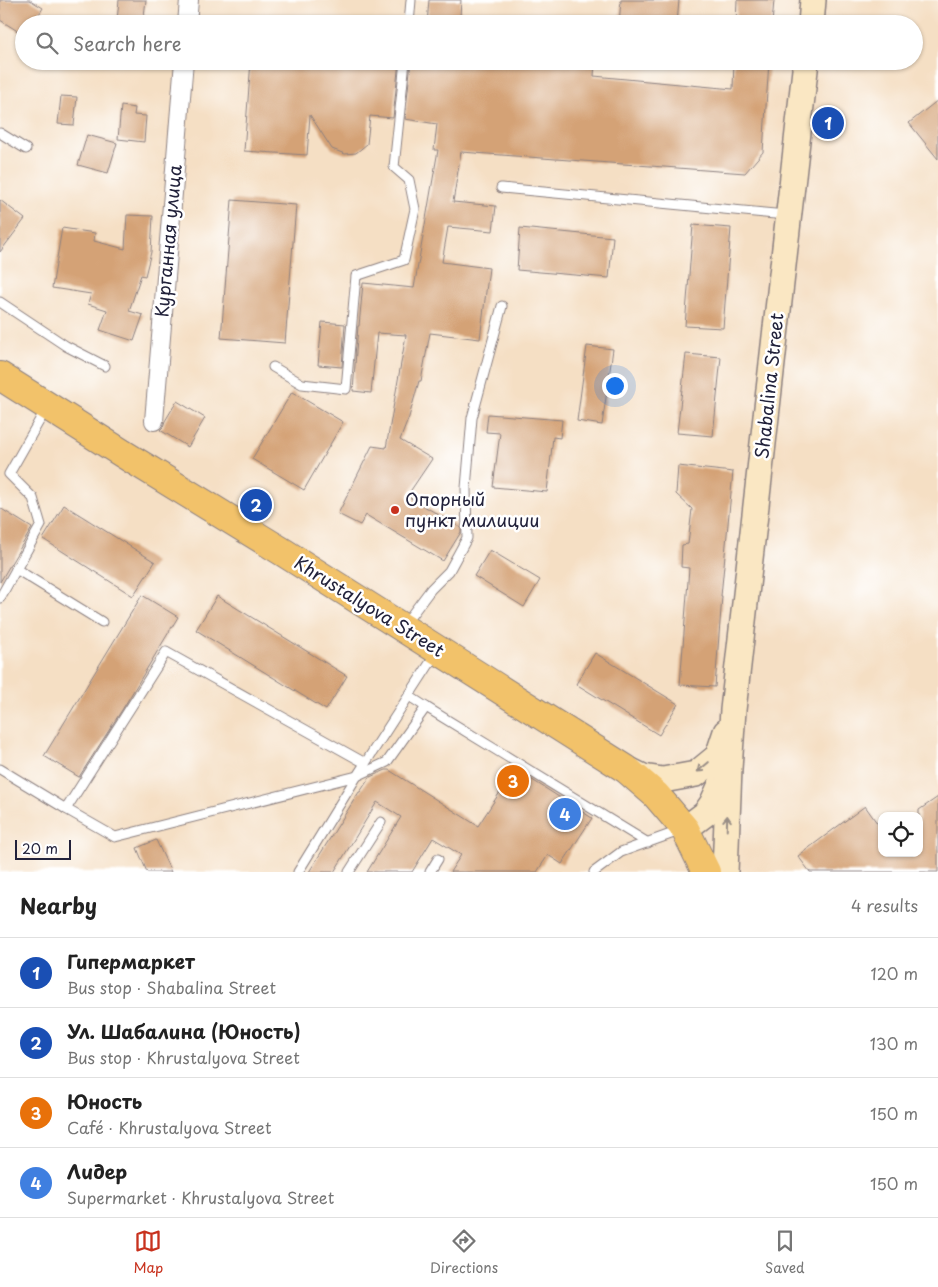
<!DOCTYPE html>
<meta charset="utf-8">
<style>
body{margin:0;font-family:"Playpen Sans",sans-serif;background:#f2f2f2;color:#222}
.controls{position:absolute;right:15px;bottom:15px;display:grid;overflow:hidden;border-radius:10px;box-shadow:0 1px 4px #0004}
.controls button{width:45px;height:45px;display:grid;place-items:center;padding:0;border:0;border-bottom:1px solid #e0e0e0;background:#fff;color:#222;font:25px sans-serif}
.scale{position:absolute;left:15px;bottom:12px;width:56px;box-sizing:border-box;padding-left:5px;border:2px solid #22223b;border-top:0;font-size:14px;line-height:18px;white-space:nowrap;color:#22223b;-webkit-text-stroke:4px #fff;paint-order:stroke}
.you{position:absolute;left:614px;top:385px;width:18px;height:18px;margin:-12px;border:4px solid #fff;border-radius:50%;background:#1a73e8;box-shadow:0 0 0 8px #1a73e833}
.badge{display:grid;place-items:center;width:32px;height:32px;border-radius:50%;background:#c8321e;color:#fff;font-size:16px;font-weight:700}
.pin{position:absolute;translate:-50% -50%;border:2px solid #fff;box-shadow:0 1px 5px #0006}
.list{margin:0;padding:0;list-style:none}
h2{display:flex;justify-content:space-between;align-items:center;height:65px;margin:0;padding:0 20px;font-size:21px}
h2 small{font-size:16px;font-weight:400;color:#767676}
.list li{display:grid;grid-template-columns:32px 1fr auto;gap:15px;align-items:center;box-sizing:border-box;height:70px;padding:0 20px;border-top:1px solid #e0e0e0}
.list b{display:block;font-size:19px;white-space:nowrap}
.list p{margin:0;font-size:16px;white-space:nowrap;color:#767676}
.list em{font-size:16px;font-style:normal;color:#767676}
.icon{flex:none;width:28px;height:28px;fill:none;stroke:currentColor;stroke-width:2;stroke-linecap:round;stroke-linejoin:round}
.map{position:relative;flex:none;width:938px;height:872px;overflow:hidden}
.search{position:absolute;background:#fff;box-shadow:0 1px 4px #0004;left:15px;right:15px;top:15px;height:55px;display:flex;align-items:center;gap:12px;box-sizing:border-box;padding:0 18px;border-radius:28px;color:#767676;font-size:19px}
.sheet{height:345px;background:#fff}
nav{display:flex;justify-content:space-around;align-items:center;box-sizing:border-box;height:70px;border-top:1px solid #e0e0e0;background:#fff;font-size:14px;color:#767676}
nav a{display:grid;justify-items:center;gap:2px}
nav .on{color:#c8321e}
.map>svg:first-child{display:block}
.building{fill:#d4a276}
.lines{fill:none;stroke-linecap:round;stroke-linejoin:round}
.lane-casing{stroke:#8c8080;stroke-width:11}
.street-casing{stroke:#8c8080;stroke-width:20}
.secondary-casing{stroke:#8c8080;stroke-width:28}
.primary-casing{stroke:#8c8080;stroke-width:30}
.lane{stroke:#fff;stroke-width:9}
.street{stroke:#fff;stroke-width:18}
.secondary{stroke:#fae7c3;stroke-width:25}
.primary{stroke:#f2c26a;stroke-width:28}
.oneway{stroke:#998e86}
.poi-dot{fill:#c8321e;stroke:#fff;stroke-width:2}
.labels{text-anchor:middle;stroke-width:5;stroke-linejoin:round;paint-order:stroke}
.street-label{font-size:18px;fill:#22223b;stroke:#fff}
.poi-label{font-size:18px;fill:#22223b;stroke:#fff;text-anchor:start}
</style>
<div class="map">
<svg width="938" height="872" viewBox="0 0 938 872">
<rect width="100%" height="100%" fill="#fff"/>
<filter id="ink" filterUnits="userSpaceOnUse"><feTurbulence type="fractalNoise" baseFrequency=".02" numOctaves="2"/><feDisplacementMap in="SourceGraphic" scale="10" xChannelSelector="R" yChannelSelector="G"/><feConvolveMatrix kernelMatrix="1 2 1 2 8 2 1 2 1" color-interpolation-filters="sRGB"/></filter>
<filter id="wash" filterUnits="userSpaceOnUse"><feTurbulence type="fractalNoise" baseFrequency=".0096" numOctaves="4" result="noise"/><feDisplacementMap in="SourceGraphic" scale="20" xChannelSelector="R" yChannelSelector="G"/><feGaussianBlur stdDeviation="1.12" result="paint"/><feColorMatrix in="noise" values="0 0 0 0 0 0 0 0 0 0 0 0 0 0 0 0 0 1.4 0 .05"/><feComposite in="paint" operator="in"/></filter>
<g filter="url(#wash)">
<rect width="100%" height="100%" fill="#f5dfc4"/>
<g id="blocks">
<!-- building -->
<g class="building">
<polygon points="0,0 30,0 43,8 33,24 24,24 24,35 0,20"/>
<polygon points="119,0 146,0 143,24 117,21"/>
<polygon points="429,0 461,0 460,17 452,16 451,24 427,24"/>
<polygon points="621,0 679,0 677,24 619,24"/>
<polygon points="737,0 774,0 772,24 736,24"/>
<polygon points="251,61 399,61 393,118 370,116 367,144 356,153 345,154 332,149 310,115 307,155 244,151"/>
<polygon points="411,61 595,61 594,76 733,89 734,61 769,61 763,152 745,173 461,152 453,202 496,206 493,231 448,227 442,262 489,268 480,339 430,333 421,381 419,381 409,417 400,440 432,459 407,496 461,528 461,532 443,561 366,515 360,525 338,514 372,446 386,448 406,335 377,333 371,393 353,391 358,326 359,326 363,283 414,288 438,150 434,150 437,124 405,119"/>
<polygon points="61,96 77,97 74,125 58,124"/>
<polygon points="938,100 938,159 909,123"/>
<polygon points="121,106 135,108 134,115 146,116 144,142 118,139"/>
<polygon points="87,135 117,143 108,173 78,165"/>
<polygon points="0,200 25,219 0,252"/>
<polygon points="232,200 296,205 285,343 221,338"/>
<polygon points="127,215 153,216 151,252 145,276 141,275 129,311 143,315 134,341 100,330 107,310 88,304 91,294 52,288 62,228 95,233 94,241 125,249"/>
<polygon points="693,225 731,228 723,328 685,326"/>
<polygon points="520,228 613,237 609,278 517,270"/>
<polygon points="322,322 345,324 342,367 318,365"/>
<polygon points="587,346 613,349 602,425 577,421"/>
<polygon points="686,354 721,357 713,436 677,433"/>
<polygon points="292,392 343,422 304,490 252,459"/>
<polygon points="177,401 205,418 188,447 160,430 163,427 165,421"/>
<polygon points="488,414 562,420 560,438 553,437 547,492 493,487 500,433 486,432"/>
<polygon points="678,466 733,472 721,596 722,596 715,687 680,685 689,568 681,567 682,545 688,544 692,509 676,494"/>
<polygon points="64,505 155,562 133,596 43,539"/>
<polygon points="0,508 32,528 0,582"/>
<polygon points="490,550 540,580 524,607 474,576"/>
<polygon points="142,595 178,617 122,710 79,777 44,756"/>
<polygon points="217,596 347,676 326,710 196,630"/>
<polygon points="595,653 678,704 659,735 576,684"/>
<polygon points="515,769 592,818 562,864 548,855 537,872 450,872 461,855 433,838 412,872 367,872 401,817 377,802 334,872 309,872 359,792 360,792 370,777 386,770 389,770 478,826"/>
<polygon points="938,797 938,872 810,872 798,856 865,806 882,830 882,853 919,853 919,810"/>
<polygon points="156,840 171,872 147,872 137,848"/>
</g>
</g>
</g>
<g filter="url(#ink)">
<use href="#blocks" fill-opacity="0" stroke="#8c8080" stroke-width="1"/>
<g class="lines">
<defs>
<g id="lane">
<polyline points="409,24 411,0"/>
<polyline points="0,133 26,149"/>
<polyline points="501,188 786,215"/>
<polyline points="0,302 66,346 105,366"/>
<polyline points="273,367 302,384 346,389 356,276 404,260 415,209 409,180 394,167 405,61"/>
<polyline points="16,569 102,622"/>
<polyline points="0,598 41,525 33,498 9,474 46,409"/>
<polyline points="404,625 431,589 449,571 467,538 466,488 472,418 502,306"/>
<polyline points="409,696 426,707"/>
<polyline points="365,763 166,652 66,809 115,837 357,776 387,762 426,707 648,843"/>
<polyline points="0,769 66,809"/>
<polyline points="298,872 357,776 437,652"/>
<polyline points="349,872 381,822"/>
<polyline points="430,872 438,859"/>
<polyline points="594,872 621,852 682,830"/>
</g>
<g id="street">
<polyline points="187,24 189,0"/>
<polyline points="154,421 184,61"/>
</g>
<g id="secondary">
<polyline points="811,24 813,0"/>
<polyline points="627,769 643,777 663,780 696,774 718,756 726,732"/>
<polyline points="685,829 705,814 712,804 724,778"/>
<polyline points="725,872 729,769 733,710 806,61"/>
</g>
<polyline id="primary" points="0,376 125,455 283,552 626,769 656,795 685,829 706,872"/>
</defs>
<!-- lane casing -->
<use href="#lane" class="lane-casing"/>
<!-- street casing -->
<use href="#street" class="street-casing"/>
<!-- secondary casing -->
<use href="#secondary" class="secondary-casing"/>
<!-- primary casing -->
<use href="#primary" class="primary-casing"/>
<!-- lane -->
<use href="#lane" class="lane"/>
<!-- street -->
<use href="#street" class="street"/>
<!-- secondary -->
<use href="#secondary" class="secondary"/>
<!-- primary -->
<use href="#primary" class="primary"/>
</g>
<!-- one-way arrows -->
<defs><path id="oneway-shaft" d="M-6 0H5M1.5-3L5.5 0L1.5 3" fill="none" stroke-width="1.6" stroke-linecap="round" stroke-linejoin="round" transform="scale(1.25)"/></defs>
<g class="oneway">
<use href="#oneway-shaft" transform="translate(703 767) rotate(140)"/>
<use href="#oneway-shaft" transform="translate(727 823) rotate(-88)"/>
</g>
</g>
<!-- markers -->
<circle class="poi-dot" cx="395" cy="510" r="5"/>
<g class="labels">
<!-- street labels -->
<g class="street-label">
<text transform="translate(169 241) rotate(-85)" y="6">Курганная улица</text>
<text transform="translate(770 386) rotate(-84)" y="6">Shabalina Street</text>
<text transform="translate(369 607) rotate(32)" y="6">Khrustalyova Street</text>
</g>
<!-- poi labels -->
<g class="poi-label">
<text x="405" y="506">Опорный<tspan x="405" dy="21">пункт милиции</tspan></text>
</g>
</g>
</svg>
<div class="controls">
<button><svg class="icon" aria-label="locate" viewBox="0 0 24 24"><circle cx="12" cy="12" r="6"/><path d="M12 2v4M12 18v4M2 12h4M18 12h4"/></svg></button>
</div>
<div class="scale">20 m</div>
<div class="you"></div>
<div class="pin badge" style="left:828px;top:123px;background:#1a4fb4">1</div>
<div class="pin badge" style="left:256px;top:505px;background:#1a4fb4">2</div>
<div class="pin badge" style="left:513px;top:781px;background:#e8710a">3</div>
<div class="pin badge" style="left:565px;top:814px;background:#3f7fe0">4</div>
<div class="search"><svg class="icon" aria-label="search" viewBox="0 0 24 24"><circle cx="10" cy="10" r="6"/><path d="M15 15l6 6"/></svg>Search here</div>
</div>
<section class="sheet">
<h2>Nearby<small>4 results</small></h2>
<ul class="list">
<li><span class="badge" style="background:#1a4fb4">1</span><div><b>Гипермаркет</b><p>Bus stop · Shabalina Street</p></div><em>120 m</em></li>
<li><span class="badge" style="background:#1a4fb4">2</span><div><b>Ул. Шабалина (Юность)</b><p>Bus stop · Khrustalyova Street</p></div><em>130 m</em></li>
<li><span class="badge" style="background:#e8710a">3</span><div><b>Юность</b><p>Café · Khrustalyova Street</p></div><em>150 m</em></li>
<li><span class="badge" style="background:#3f7fe0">4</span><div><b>Лидер</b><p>Supermarket · Khrustalyova Street</p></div><em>150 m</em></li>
</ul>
</section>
<nav>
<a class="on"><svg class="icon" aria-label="map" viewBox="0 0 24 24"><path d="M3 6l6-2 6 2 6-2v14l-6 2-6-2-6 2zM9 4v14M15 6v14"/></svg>Map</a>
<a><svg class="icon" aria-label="directions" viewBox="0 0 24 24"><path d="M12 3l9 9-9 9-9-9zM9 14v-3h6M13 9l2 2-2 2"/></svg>Directions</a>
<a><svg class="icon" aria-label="saved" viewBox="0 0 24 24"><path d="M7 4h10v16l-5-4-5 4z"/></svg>Saved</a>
</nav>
